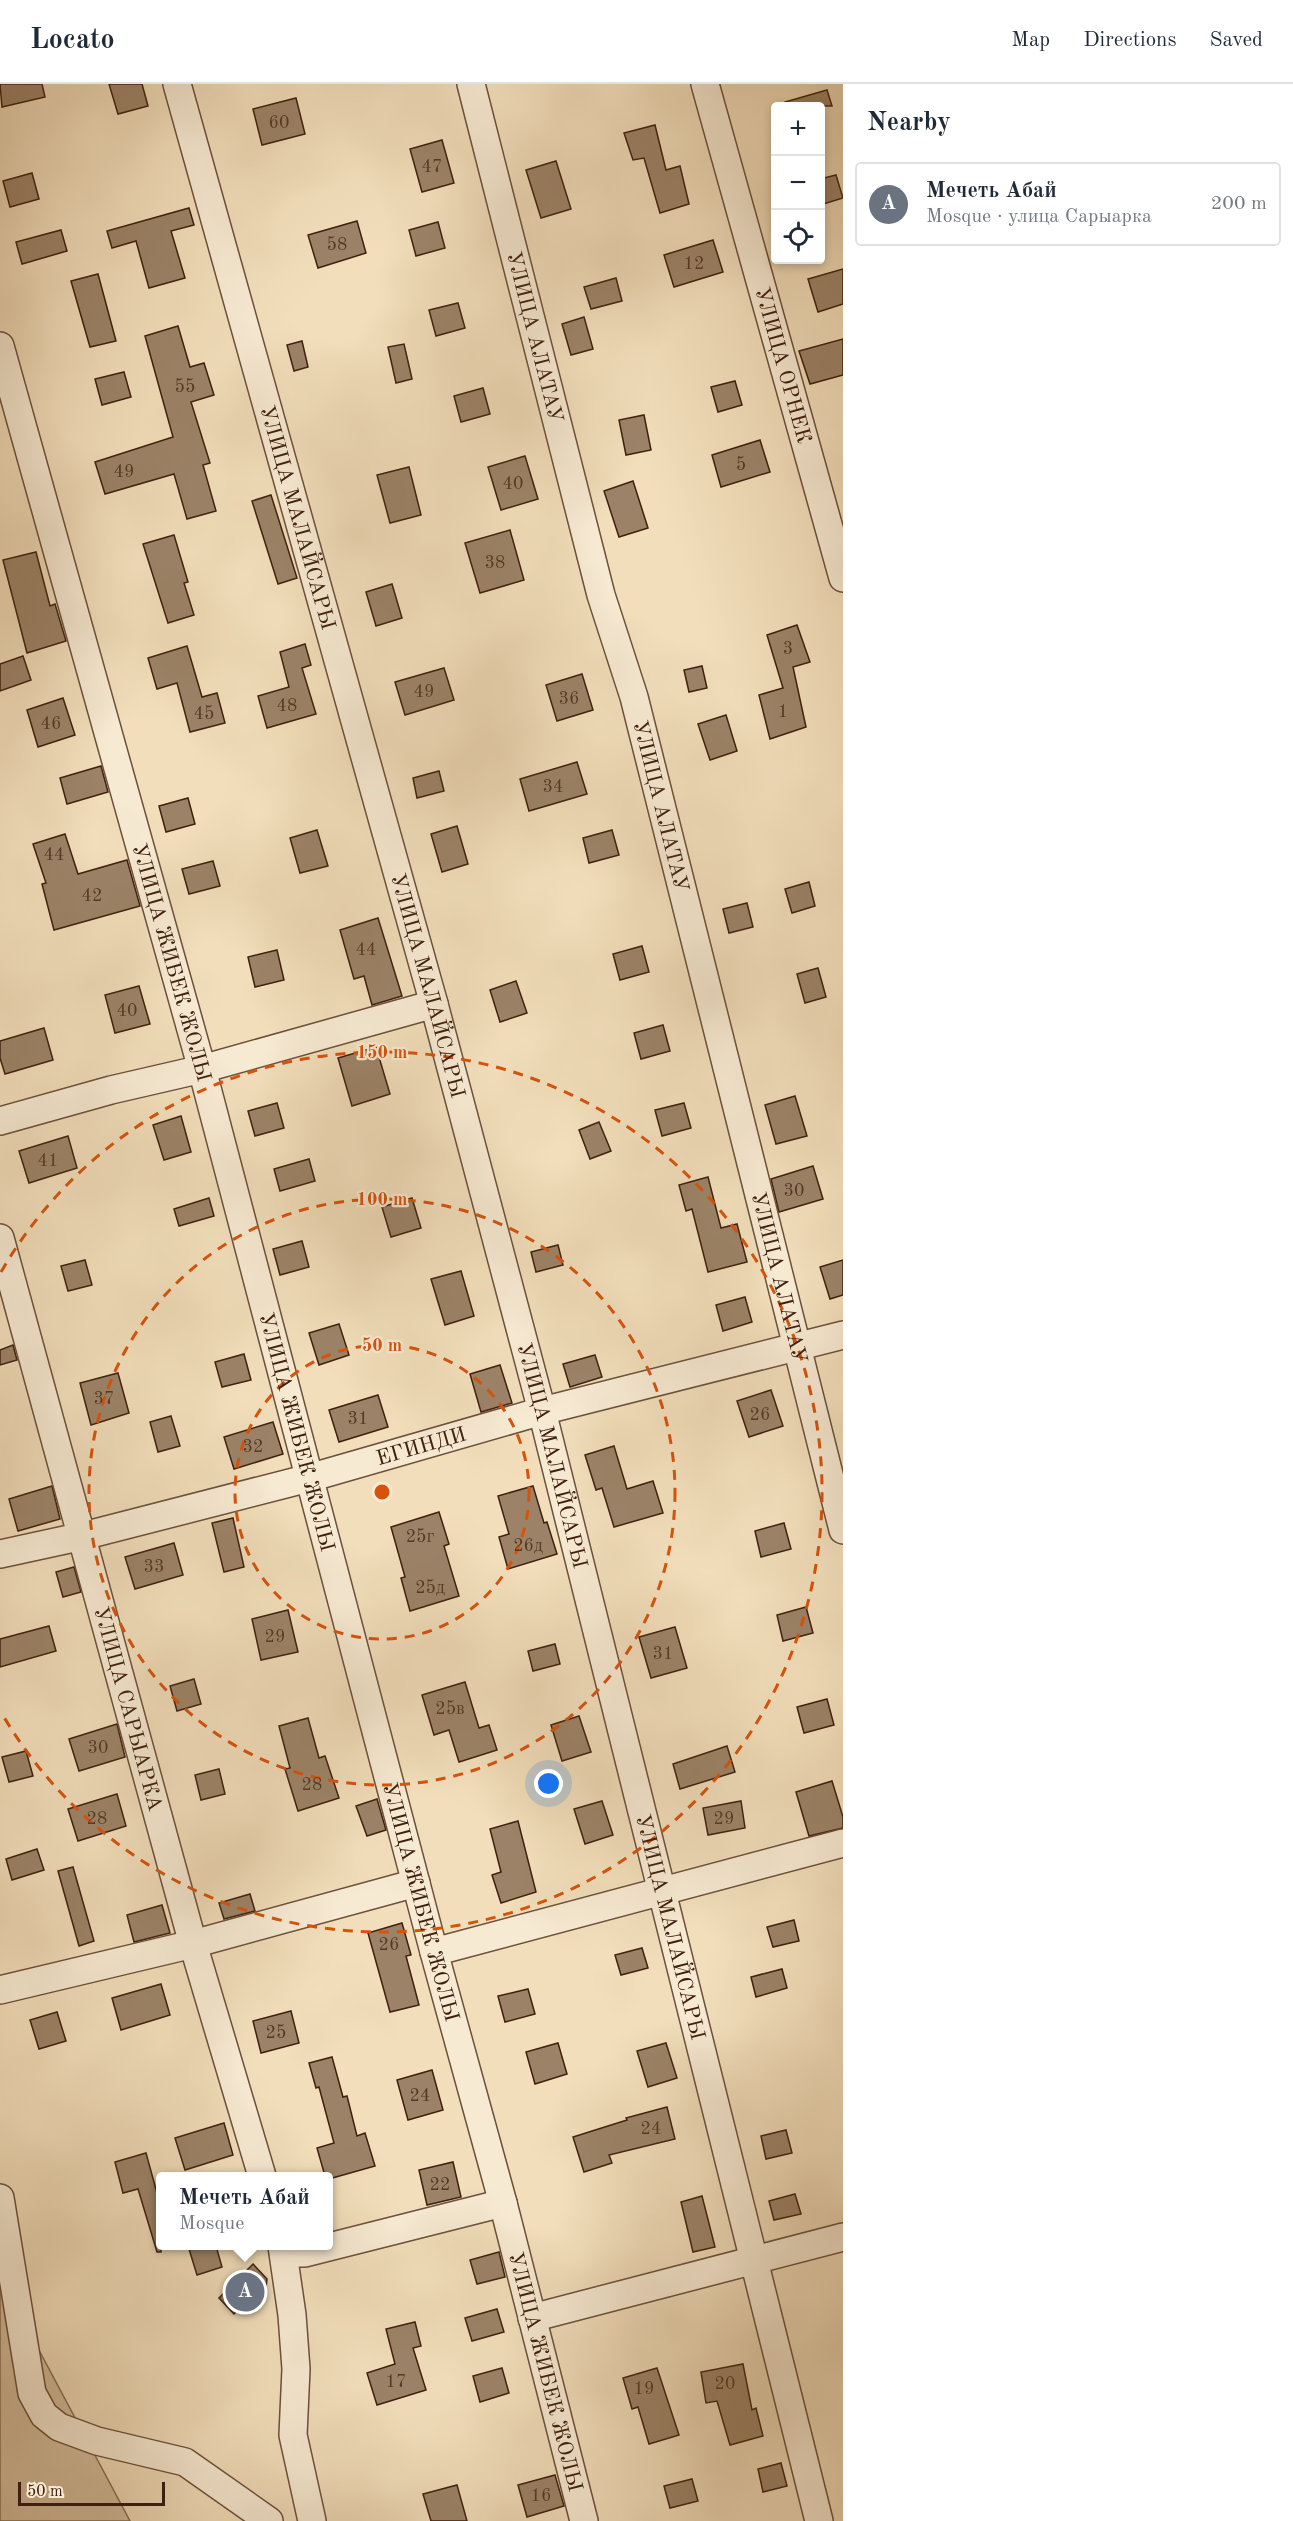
<!DOCTYPE html>
<meta charset="utf-8">
<style>
body{margin:0;font-family:"Old Standard TT",serif;background:#f6f6f7;color:#1f2937}
.controls{position:absolute;right:18px;top:18px;display:grid;overflow:hidden;border-radius:6px;box-shadow:0 3px 9px #0003}
.controls button{width:54px;height:54px;display:grid;place-items:center;padding:0;border:0;border-bottom:2px solid #e0e1e3;background:#fff;color:#1f2937;font:30px sans-serif}
.scale{position:absolute;left:18px;bottom:15px;width:147px;box-sizing:border-box;padding-left:6px;border:3px solid #3f200f;border-top:0;font-size:16px;line-height:21px;white-space:nowrap;color:#3f200f;-webkit-text-stroke:4px #f7ead3;paint-order:stroke}
.you{position:absolute;left:549px;top:1700px;width:21px;height:21px;margin:-15px;border:4px solid #fff;border-radius:50%;background:#1a73e8;box-shadow:0 0 0 9px #1a73e833}
.badge{display:grid;place-items:center;width:39px;height:39px;border-radius:50%;background:#8f2418;color:#fff;font-size:20px;font-weight:700}
.pin{position:absolute;translate:-50% -50%;border:3px solid #fff;box-shadow:0 2px 6px #0006}
.popup{position:absolute;left:156px;top:2088px;width:177px;height:78px;box-sizing:border-box;display:grid;place-content:center;border-radius:6px;background:#fff;filter:drop-shadow(0 2px 4px #0005);font-size:20px;white-space:nowrap;color:#747a83}
.popup b{font-size:22px;color:#1f2937}
.popup::after{content:'';position:absolute;left:50%;top:100%;margin-left:-12px;border:12px solid transparent;border-top-color:#fff}
.list{margin:0;padding:0;list-style:none}
h2{display:flex;justify-content:space-between;align-items:center;height:78px;margin:0;padding:0 24px;font-size:26px}
h2 small{font-size:20px;font-weight:400;color:#747a83}
.list li{display:grid;grid-template-columns:39px 1fr auto;gap:18px;align-items:center;box-sizing:border-box;height:84px;margin:0 12px 12px;padding:0 12px;border:2px solid #e0e1e3;border-radius:6px}
.list b{display:block;font-size:22px;white-space:nowrap}
.list p{margin:0;font-size:20px;white-space:nowrap;color:#747a83}
.list em{font-size:20px;font-style:normal;color:#747a83}
.icon{flex:none;width:33px;height:33px;fill:none;stroke:currentColor;stroke-width:2;stroke-linecap:round;stroke-linejoin:round}
.map{position:relative;flex:none;width:843px;height:2437px;overflow:hidden}
header{display:flex;align-items:center;gap:36px;box-sizing:border-box;height:84px;padding:0 30px;background:#fff;border-bottom:2px solid #e0e1e3}
header strong{font-size:28px}
nav{display:flex;gap:33px;margin-inline-start:auto;font-size:21px}
main{display:flex}
aside{flex:1;background:#fff}
.map>svg:first-child{display:block}
.green{fill:#d4be9e;stroke:#8a6f56;stroke-width:1.5}
.building{fill:#9c8368;stroke:#3f200f;stroke-width:1.5}
.lines{fill:none;stroke-linecap:round;stroke-linejoin:round}
.minor-casing{stroke:#6c503a;stroke-width:30}
.minor{stroke:#f7ead3;stroke-width:27}
.ring{fill:none;stroke:#d7530c;stroke-width:3;stroke-dasharray:10 8}
.labels{text-anchor:middle;stroke-width:4.5;stroke-linejoin:round;paint-order:stroke}
.number-label{font-size:18px;fill:#563925}
.street-label{font-size:21px;fill:#3f200f;stroke:#f7ead3}
.centre{fill:#d7530c;stroke:#f7ead3;stroke-width:3}
.ring-label{font-size:18px;text-anchor:middle;font-weight:bold;fill:#d7530c;stroke:#f7ead3;stroke-width:4.5;stroke-linejoin:round;paint-order:stroke}
</style>
<header>
<strong>Locato</strong>
<nav><a>Map</a><a>Directions</a><a>Saved</a></nav>
</header>
<main>
<div class="map">
<svg width="843" height="2437" viewBox="0 0 843 2437">
<rect width="100%" height="100%" fill="#f2debb"/>
<filter id="stains"><feTurbulence type="fractalNoise" baseFrequency=".00333" numOctaves="4"/><feColorMatrix values="0 0 0 0 .2 0 0 0 0 .09 0 0 0 0 .02 0 0 0 .5 -.17"/></filter>
<radialGradient id="worn" r=".72"><stop offset=".6" stop-color="#630" stop-opacity="0"/><stop offset="1" stop-color="#630" stop-opacity=".3"/></radialGradient>
<!-- green -->
<polygon class="green" points="0,2193 130,2437 0,2437"/>
<!-- building -->
<g class="building">
<polygon points="0,0 42,0 45,13 2,23"/>
<polygon points="109,0 142,0 148,22 118,30"/>
<polygon points="827,6 832,22 786,22 785,18"/>
<polygon points="296,14 305,50 262,61 253,25"/>
<polygon points="655,41 666,86 680,82 689,120 660,129 644,74 633,76 624,49"/>
<polygon points="442,56 454,99 422,108 410,65"/>
<polygon points="556,77 571,125 541,134 526,86"/>
<polygon points="32,89 39,115 10,123 3,97"/>
<polygon points="836,91 843,114 820,121 820,95"/>
<polygon points="189,124 194,141 171,147 185,194 149,204 136,157 112,164 107,147"/>
<polygon points="357,137 366,169 318,184 308,151"/>
<polygon points="438,138 445,164 416,172 409,146"/>
<polygon points="61,146 67,167 22,180 16,158"/>
<polygon points="713,156 723,188 674,203 664,171"/>
<polygon points="843,185 843,220 818,228 808,195"/>
<polygon points="98,190 116,257 90,263 71,197"/>
<polygon points="616,194 622,217 591,225 584,203"/>
<polygon points="458,219 465,244 436,252 429,226"/>
<polygon points="584,233 593,265 571,271 562,240"/>
<polygon points="178,242 190,283 204,279 214,311 191,318 210,379 203,381 216,427 187,435 174,390 105,410 95,378 173,353 145,252"/>
<polygon points="843,255 843,291 810,300 799,267"/>
<polygon points="302,257 308,283 294,287 287,261"/>
<polygon points="404,260 412,295 396,299 388,263"/>
<polygon points="124,288 131,313 102,321 95,295"/>
<polygon points="735,297 742,321 718,328 711,303"/>
<polygon points="483,304 490,330 461,338 454,312"/>
<polygon points="644,331 651,366 626,371 619,336"/>
<polygon points="760,356 770,388 721,403 712,371"/>
<polygon points="525,372 538,415 501,426 488,383"/>
<polygon points="409,383 421,431 390,439 377,391"/>
<polygon points="633,397 648,444 619,453 604,407"/>
<polygon points="271,411 297,494 278,500 252,417"/>
<polygon points="510,446 524,496 480,509 465,459"/>
<polygon points="174,451 188,498 184,499 194,531 168,539 143,460"/>
<polygon points="36,468 50,522 55,520 66,557 27,569 3,476"/>
<polygon points="392,500 402,534 376,542 366,508"/>
<polygon points="797,541 810,578 793,583 806,643 770,655 759,611 783,604 767,551"/>
<polygon points="305,560 311,581 302,584 316,630 267,644 258,612 289,603 280,568"/>
<polygon points="187,562 202,613 217,609 225,639 190,648 177,599 157,605 148,574"/>
<polygon points="23,572 31,596 0,607 0,580"/>
<polygon points="702,582 707,604 689,608 684,586"/>
<polygon points="444,584 454,616 405,631 395,598"/>
<polygon points="582,590 593,626 557,637 546,601"/>
<polygon points="63,614 75,651 38,663 27,626"/>
<polygon points="726,631 737,667 710,676 698,640"/>
<polygon points="577,678 587,710 529,727 520,695"/>
<polygon points="101,682 108,708 67,720 60,694"/>
<polygon points="439,687 444,707 417,714 413,694"/>
<polygon points="188,714 195,740 166,748 159,722"/>
<polygon points="457,742 468,780 442,788 431,750"/>
<polygon points="317,746 328,782 300,789 290,754"/>
<polygon points="612,746 619,771 589,779 583,754"/>
<polygon points="65,750 78,790 127,776 140,822 54,846 42,800 46,799 33,760"/>
<polygon points="213,777 220,802 189,810 182,785"/>
<polygon points="809,798 815,822 792,829 785,805"/>
<polygon points="747,819 753,843 729,849 723,825"/>
<polygon points="378,834 402,912 372,921 364,892 354,895 340,846"/>
<polygon points="642,862 649,888 620,896 613,870"/>
<polygon points="277,866 284,896 255,903 248,873"/>
<polygon points="818,884 826,913 805,919 797,890"/>
<polygon points="516,897 527,929 500,938 490,906"/>
<polygon points="139,902 150,940 115,949 105,911"/>
<polygon points="663,941 670,967 641,975 634,949"/>
<polygon points="44,944 53,976 5,990 0,974 0,957"/>
<polygon points="376,963 390,1010 352,1022 338,974"/>
<polygon points="795,1012 807,1052 776,1060 765,1021"/>
<polygon points="277,1019 284,1044 255,1052 248,1027"/>
<polygon points="684,1019 691,1044 662,1052 655,1026"/>
<polygon points="181,1032 191,1068 164,1076 153,1041"/>
<polygon points="599,1038 611,1067 590,1075 579,1046"/>
<polygon points="68,1052 77,1084 29,1099 19,1067"/>
<polygon points="309,1075 315,1097 280,1107 274,1085"/>
<polygon points="813,1082 823,1115 779,1128 771,1095"/>
<polygon points="708,1093 721,1144 737,1140 747,1178 708,1188 692,1125 686,1127 679,1101"/>
<polygon points="209,1114 214,1132 179,1142 174,1125"/>
<polygon points="412,1114 421,1144 391,1153 382,1123"/>
<polygon points="302,1157 309,1183 280,1191 273,1165"/>
<polygon points="558,1161 563,1181 536,1188 531,1168"/>
<polygon points="85,1176 92,1201 68,1207 61,1182"/>
<polygon points="843,1176 843,1211 830,1215 820,1183"/>
<polygon points="461,1187 474,1232 445,1241 431,1195"/>
<polygon points="745,1213 752,1238 723,1247 716,1221"/>
<polygon points="339,1240 349,1271 319,1281 309,1249"/>
<polygon points="13,1261 17,1276 0,1281 0,1266"/>
<polygon points="244,1270 251,1296 222,1303 215,1278"/>
<polygon points="595,1271 602,1293 570,1303 563,1280"/>
<polygon points="500,1281 512,1319 481,1328 470,1290"/>
<polygon points="118,1289 129,1329 91,1341 80,1299"/>
<polygon points="771,1306 783,1342 749,1353 737,1317"/>
<polygon points="378,1311 388,1343 339,1358 329,1326"/>
<polygon points="171,1332 180,1362 158,1368 150,1338"/>
<polygon points="273,1338 283,1370 234,1385 224,1353"/>
<polygon points="614,1362 627,1405 653,1397 663,1429 614,1443 602,1404 596,1406 585,1371"/>
<polygon points="52,1402 60,1435 18,1447 9,1415"/>
<polygon points="533,1402 544,1439 547,1438 557,1470 508,1485 499,1453 509,1450 498,1412"/>
<polygon points="439,1428 449,1460 444,1462 459,1512 410,1527 401,1494 405,1493 391,1443"/>
<polygon points="233,1434 244,1483 224,1488 212,1439"/>
<polygon points="784,1439 791,1465 761,1473 755,1447"/>
<polygon points="174,1459 183,1491 135,1505 125,1473"/>
<polygon points="74,1483 81,1508 63,1513 56,1488"/>
<polygon points="806,1523 813,1549 783,1557 777,1531"/>
<polygon points="288,1526 298,1568 261,1576 252,1535"/>
<polygon points="49,1542 56,1567 0,1583 0,1555"/>
<polygon points="675,1543 687,1584 651,1594 639,1553"/>
<polygon points="555,1560 560,1580 533,1587 528,1567"/>
<polygon points="194,1595 201,1620 177,1627 170,1602"/>
<polygon points="465,1598 479,1644 489,1641 497,1666 459,1678 449,1646 434,1651 422,1611"/>
<polygon points="827,1615 834,1641 804,1649 797,1623"/>
<polygon points="579,1632 591,1668 562,1677 551,1641"/>
<polygon points="308,1634 319,1674 325,1672 339,1714 298,1727 285,1685 290,1684 279,1642"/>
<polygon points="117,1640 125,1673 79,1687 69,1655"/>
<polygon points="727,1662 735,1688 680,1705 673,1680"/>
<polygon points="26,1667 33,1692 9,1698 2,1673"/>
<polygon points="219,1685 225,1710 201,1716 195,1691"/>
<polygon points="832,1697 843,1733 843,1744 809,1752 796,1708"/>
<polygon points="117,1710 126,1742 78,1757 68,1725"/>
<polygon points="377,1715 386,1746 367,1752 356,1722"/>
<polygon points="602,1717 613,1751 585,1760 574,1725"/>
<polygon points="741,1717 745,1744 708,1751 703,1724"/>
<polygon points="518,1737 536,1808 501,1819 492,1791 501,1788 490,1745"/>
<polygon points="37,1765 44,1786 12,1796 6,1775"/>
<polygon points="73,1783 94,1857 79,1862 58,1787"/>
<polygon points="250,1810 255,1827 224,1835 219,1819"/>
<polygon points="162,1821 170,1849 134,1858 127,1831"/>
<polygon points="794,1836 799,1857 773,1863 767,1843"/>
<polygon points="402,1839 411,1871 406,1872 419,1921 390,1928 368,1849"/>
<polygon points="642,1864 648,1884 621,1891 615,1871"/>
<polygon points="782,1885 787,1904 756,1913 751,1893"/>
<polygon points="161,1900 170,1931 121,1946 112,1914"/>
<polygon points="528,1905 535,1930 505,1938 498,1912"/>
<polygon points="291,1927 299,1959 261,1969 253,1937"/>
<polygon points="57,1928 66,1957 39,1965 30,1936"/>
<polygon points="558,1959 567,1990 535,2000 526,1968"/>
<polygon points="666,1959 677,1994 648,2003 637,1967"/>
<polygon points="332,1973 343,2013 347,2012 357,2052 365,2049 375,2082 329,2095 329,2092 325,2092 317,2064 334,2059 319,2003 316,2004 309,1979"/>
<polygon points="432,1986 443,2026 408,2036 397,1996"/>
<polygon points="667,2023 675,2055 609,2071 612,2079 584,2088 573,2053 627,2036 626,2034"/>
<polygon points="224,2039 233,2071 185,2086 175,2054"/>
<polygon points="786,2046 792,2069 766,2075 761,2052"/>
<polygon points="146,2069 157,2109 161,2108 161,2168 157,2168 138,2105 123,2109 115,2078"/>
<polygon points="453,2078 461,2113 427,2121 419,2086"/>
<polygon points="795,2110 801,2130 774,2136 769,2117"/>
<polygon points="702,2112 715,2163 693,2168 681,2118"/>
<polygon points="202,2162 216,2162 222,2183 197,2191 189,2165"/>
<polygon points="499,2168 505,2193 477,2200 470,2176"/>
<polygon points="253,2180 267,2195 265,2212 254,2222 242,2222 234,2230 219,2214"/>
<polygon points="497,2225 504,2248 472,2257 465,2234"/>
<polygon points="415,2238 421,2262 413,2264 426,2306 377,2321 367,2289 395,2280 386,2245"/>
<polygon points="743,2280 752,2326 756,2324 763,2352 730,2361 717,2317 706,2319 701,2288"/>
<polygon points="502,2284 509,2309 480,2318 473,2292"/>
<polygon points="657,2284 679,2351 649,2360 638,2323 632,2325 623,2294"/>
<polygon points="781,2379 787,2402 763,2408 758,2385"/>
<polygon points="555,2391 564,2422 527,2433 518,2401"/>
<polygon points="692,2395 698,2417 670,2424 664,2402"/>
<polygon points="457,2401 467,2437 431,2437 423,2410"/>
</g>
<g class="lines">
<defs>
<g id="minor">
<path id="s1" d="M177,0L434,920L542,1327L819,2437"/>
<path id="s2" d="M471,0L601,511L634,613L843,1446"/>
<path id="s3" d="M705,0L843,494"/>
<path id="s4" d="M0,262L202,985L434,1868L503,2119L584,2437"/>
<polyline points="0,1037 111,1006 202,985 434,920"/>
<path id="s5" d="M0,1154L193,1860L262,2092"/>
<path id="s6" d="M0,1470L83,1452L309,1394L542,1327L843,1251"/>
<polyline points="434,1868 843,1759"/>
<polyline points="0,1906 193,1860 416,1799"/>
<polyline points="0,2114 32,2309 44,2331 59,2343 97,2357 185,2378 269,2437"/>
<polyline points="282,2162 292,2231 296,2285 293,2351 312,2437"/>
<polyline points="283,2162 293,2169 305,2169 503,2119"/>
<polyline points="532,2234 843,2153"/>
</g>
</defs>
<!-- minor casing -->
<use href="#minor" class="minor-casing"/>
<!-- minor -->
<use href="#minor" class="minor"/>
</g>
<!-- distance rings -->
<g class="ring">
<circle cx="382" cy="1408" r="147"/>
<circle cx="382" cy="1408" r="293"/>
<path d="M1 1188A440 440 0 1 1 1 1628"/>
</g>
<g class="labels">
<!-- number labels -->
<g class="number-label">
<text x="279" y="44">60</text>
<text x="432" y="88">47</text>
<text x="337" y="166">58</text>
<text x="694" y="185">12</text>
<text x="185" y="308">55</text>
<text x="741" y="386">5</text>
<text x="124" y="393">49</text>
<text x="513" y="405">40</text>
<text x="495" y="484">38</text>
<text x="788" y="570">3</text>
<text x="424" y="613">49</text>
<text x="569" y="620">36</text>
<text x="287" y="627">48</text>
<text x="783" y="633">1</text>
<text x="204" y="635">45</text>
<text x="51" y="645">46</text>
<text x="553" y="708">34</text>
<text x="54" y="776">44</text>
<text x="92" y="817">42</text>
<text x="366" y="871">44</text>
<text x="127" y="932">40</text>
<text x="48" y="1082">41</text>
<text x="794" y="1112">30</text>
<text x="104" y="1320">37</text>
<text x="760" y="1336">26</text>
<text x="358" y="1340">31</text>
<text x="253" y="1368">32</text>
<text x="420" y="1458">25г</text>
<text x="528" y="1467">26д</text>
<text x="154" y="1488">33</text>
<text x="430" y="1509">25д</text>
<text x="275" y="1558">29</text>
<text x="663" y="1575">31</text>
<text x="450" y="1630">25в</text>
<text x="98" y="1669">30</text>
<text x="312" y="1706">28</text>
<text x="97" y="1740">28</text>
<text x="724" y="1740">29</text>
<text x="389" y="1866">26</text>
<text x="276" y="1954">25</text>
<text x="420" y="2017">24</text>
<text x="651" y="2050">24</text>
<text x="440" y="2106">22</text>
<text x="396" y="2303">17</text>
<text x="725" y="2305">20</text>
<text x="644" y="2310">19</text>
<text x="541" y="2417">16</text>
</g>
<!-- street labels -->
<g class="street-label">
<text dy="7" stroke="none"><textPath href="#s2" startOffset="261">УЛИЦА АЛАТАУ</textPath></text>
<text dy="7" stroke="none"><textPath href="#s3" startOffset="292">УЛИЦА ОРНЕК</textPath></text>
<text dy="7" stroke="none"><textPath href="#s1" startOffset="450">УЛИЦА МАЛАЙСАРЫ</textPath></text>
<text dy="7" stroke="none"><textPath href="#s2" startOffset="747">УЛИЦА АЛАТАУ</textPath></text>
<text dy="7" stroke="none"><textPath href="#s4" startOffset="640">УЛИЦА ЖИБЕК ЖОЛЫ</textPath></text>
<text dy="7" stroke="none"><textPath href="#s1" startOffset="936">УЛИЦА МАЛАЙСАРЫ</textPath></text>
<text dy="7" stroke="none"><textPath href="#s2" startOffset="1233">УЛИЦА АЛАТАУ</textPath></text>
<text dy="7" stroke="none"><textPath href="#s4" startOffset="1126">УЛИЦА ЖИБЕК ЖОЛЫ</textPath></text>
<text dy="7" stroke="none"><textPath href="#s6" startOffset="435">ЕГИНДИ</textPath></text>
<text dy="7" stroke="none"><textPath href="#s1" startOffset="1422">УЛИЦА МАЛАЙСАРЫ</textPath></text>
<text dy="7" stroke="none"><textPath href="#s5" startOffset="488">УЛИЦА САРЫАРКА</textPath></text>
<text dy="7" stroke="none"><textPath href="#s4" startOffset="1612">УЛИЦА ЖИБЕК ЖОЛЫ</textPath></text>
<text dy="7" stroke="none"><textPath href="#s1" startOffset="1908">УЛИЦА МАЛАЙСАРЫ</textPath></text>
<text dy="7" stroke="none"><textPath href="#s4" startOffset="2098">УЛИЦА ЖИБЕК ЖОЛЫ</textPath></text>
</g>
</g>
<circle cx="382" cy="1408" r="9" class="centre"/>
<g class="ring-label">
<text x="382" y="974">150 m</text>
<text x="382" y="1121">100 m</text>
<text x="382" y="1267">50 m</text>
</g>
<rect width="100%" height="100%" filter="url(#stains)"/>
<rect width="100%" height="100%" fill="url(#worn)"/>
</svg>
<div class="controls">
<button>+</button>
<button>−</button>
<button><svg class="icon" aria-label="locate" viewBox="0 0 24 24"><circle cx="12" cy="12" r="6"/><path d="M12 2v4M12 18v4M2 12h4M18 12h4"/></svg></button>
</div>
<div class="scale">50 m</div>
<div class="you"></div>
<div class="pin badge" style="left:245px;top:2208px;background:#6b7280">A</div>
<div class="popup"><b>Мечеть Абай</b>Mosque</div>
</div>
<aside>
<h2>Nearby<small></small></h2>
<ul class="list">
<li><span class="badge" style="background:#6b7280">A</span><div><b>Мечеть Абай</b><p>Mosque · улица Сарыарка</p></div><em>200 m</em></li>
</ul>
</aside>
</main>
